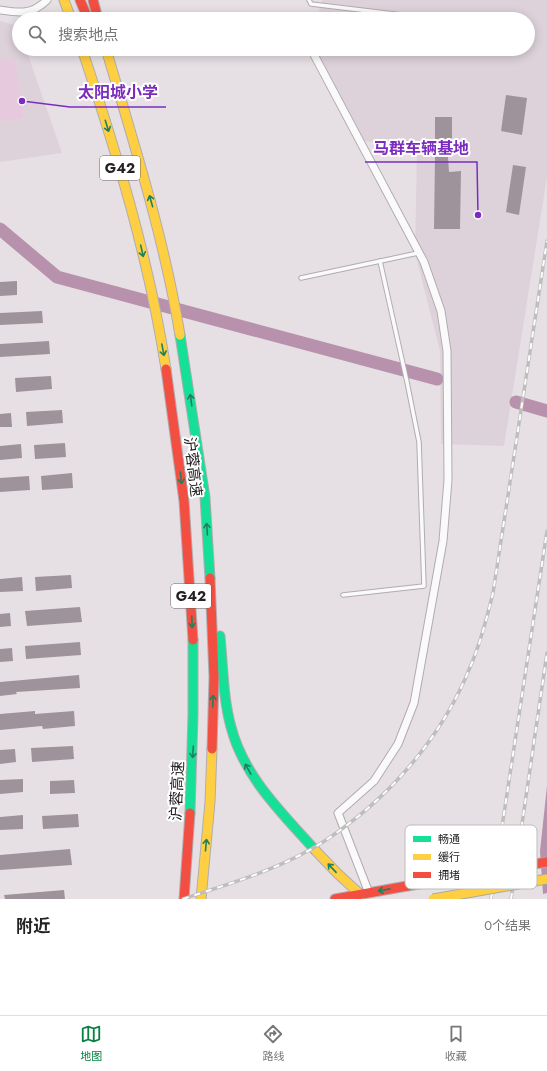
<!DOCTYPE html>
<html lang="zh">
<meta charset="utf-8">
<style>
body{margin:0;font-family:Jost,"Noto Sans SC",sans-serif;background:#f2f2f2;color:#222}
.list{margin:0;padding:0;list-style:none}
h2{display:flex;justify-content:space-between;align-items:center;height:52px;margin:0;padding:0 16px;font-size:17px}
h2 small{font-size:13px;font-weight:400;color:#767676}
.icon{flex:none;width:22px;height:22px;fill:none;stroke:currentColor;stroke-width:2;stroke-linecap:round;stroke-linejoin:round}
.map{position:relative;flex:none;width:547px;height:899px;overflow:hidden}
.search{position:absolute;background:#fff;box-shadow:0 2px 10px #0003;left:12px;right:12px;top:12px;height:44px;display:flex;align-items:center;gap:10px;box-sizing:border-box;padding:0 14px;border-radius:22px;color:#767676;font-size:15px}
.sheet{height:116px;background:#fff}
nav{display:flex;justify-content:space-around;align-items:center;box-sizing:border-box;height:56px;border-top:1px solid #e0e0e0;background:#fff;font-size:11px;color:#767676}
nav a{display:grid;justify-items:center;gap:2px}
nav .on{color:#0b8043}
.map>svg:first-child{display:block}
.built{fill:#ded2da}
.green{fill:#e7c9dd}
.water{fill:#b891ac}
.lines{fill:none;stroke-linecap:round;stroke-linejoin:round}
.river{stroke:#b891ac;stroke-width:13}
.building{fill:#9e939b}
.lane-casing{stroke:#b1acaf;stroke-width:5.5}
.street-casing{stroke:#b1acaf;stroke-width:9}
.fast-casing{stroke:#b1acaf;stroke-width:11}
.slow-casing{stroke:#b1acaf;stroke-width:11}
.jam-casing{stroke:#b1acaf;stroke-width:11}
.lane{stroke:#fbfafb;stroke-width:3.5}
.street{stroke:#fbfafb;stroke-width:7}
.fast{stroke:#16e098;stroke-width:9}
.slow{stroke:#ffcf43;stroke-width:9}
.jam{stroke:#f24e42;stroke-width:9}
.rail-casing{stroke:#bfbebf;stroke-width:3.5}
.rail{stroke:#fff;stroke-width:2;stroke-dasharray:6;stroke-linecap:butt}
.slow-bridge-casing{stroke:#a6ac9f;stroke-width:11;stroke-linecap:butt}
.jam-bridge-casing{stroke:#a6ac9f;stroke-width:11;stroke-linecap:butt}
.slow-bridge{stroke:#ffcf43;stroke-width:9}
.jam-bridge{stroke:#f24e42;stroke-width:9}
.oneway{stroke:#1e815e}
.labels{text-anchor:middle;stroke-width:4;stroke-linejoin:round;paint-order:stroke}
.shield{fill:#fff;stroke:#676466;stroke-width:1}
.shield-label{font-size:14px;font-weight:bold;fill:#262224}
.street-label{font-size:15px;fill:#262224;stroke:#fff}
.key{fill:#fff;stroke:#bebdbd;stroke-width:1}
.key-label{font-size:11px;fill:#262224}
.leader{fill:none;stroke:#7b2cbf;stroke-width:1.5}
.callout-dot{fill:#7b2cbf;stroke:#fff;stroke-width:1.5}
.callout-label{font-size:16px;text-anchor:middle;font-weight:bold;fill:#7b2cbf;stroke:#fff;stroke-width:4;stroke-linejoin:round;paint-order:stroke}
</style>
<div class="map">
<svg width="547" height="899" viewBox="0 0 547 899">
<rect width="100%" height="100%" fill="#e6e0e4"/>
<!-- built -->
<g class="built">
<polygon points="322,0 547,0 547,177 504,446 441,444 440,351 415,253 417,148 357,140 311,49 528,49 528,19 317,19"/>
<polygon points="0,21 19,26 19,49 26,49 62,153 0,162"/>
</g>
<!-- green -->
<polygon class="green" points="15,58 23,118 0,121 0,60"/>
<!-- water -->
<polygon class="water" points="547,786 547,893 543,894 540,851"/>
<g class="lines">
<!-- river -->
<g class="river">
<polyline points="0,229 57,277 437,379"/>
<polyline points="516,402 547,411"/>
</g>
</g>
<!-- building -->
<g class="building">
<polygon points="506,95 527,98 522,135 501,131"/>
<polygon points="435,117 452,117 452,146 435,144"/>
<polygon points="435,157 448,157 449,172 461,171 460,229 434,229"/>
<polygon points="513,165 526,167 519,215 506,212"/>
<polygon points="17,281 17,295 0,296 0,282"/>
<polygon points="42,311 43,323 0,325 0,313"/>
<polygon points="49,341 50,354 0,357 0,344"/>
<polygon points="51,376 52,389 16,392 15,378"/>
<polygon points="62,410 63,423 27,426 26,412"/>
<polygon points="11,413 12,427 0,427 0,414"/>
<polygon points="65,443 66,457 35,459 34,445"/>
<polygon points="21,444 22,458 0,460 0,446"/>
<polygon points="72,473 73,488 42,490 41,476"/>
<polygon points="29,476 30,490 0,492 0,478"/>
<polygon points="71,575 72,588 36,591 35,577"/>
<polygon points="22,577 23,591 0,592 0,579"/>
<polygon points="80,607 82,622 27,626 25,611"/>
<polygon points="10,613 11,626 0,627 0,614"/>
<polygon points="80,642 81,655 26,659 25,646"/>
<polygon points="12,648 13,661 0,662 0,649"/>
<polygon points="79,675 80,688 16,692 17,694 0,696 0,682"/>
<polygon points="35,711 35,714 74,711 75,726 43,729 42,726 0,730 0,714"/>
<polygon points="73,746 74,759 32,762 31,748"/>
<polygon points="15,749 16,762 0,764 0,750"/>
<polygon points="23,779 23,792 0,794 0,780"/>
<polygon points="74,780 75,793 50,794 50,781"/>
<polygon points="78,814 79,827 43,829 42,816"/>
<polygon points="23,815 23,829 0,830 0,817"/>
<polygon points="70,849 72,865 0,870 0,855"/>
<polygon points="64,890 65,899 5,899 4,895"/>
</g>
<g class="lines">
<defs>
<g id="lane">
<polyline points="309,0 311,4 411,16"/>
<polyline points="301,278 418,253"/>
<polyline points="343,595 424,586 419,442 407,382 380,261"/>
</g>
<g id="street">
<path d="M0,10C20,13 32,15 47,0"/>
<polyline points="311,49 424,262 441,311 447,351 448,480 443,541 414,703 398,744 374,781 338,813 369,893"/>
</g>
<g id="fast">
<polyline points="180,335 205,497 210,578"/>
<path d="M220,636C223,666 223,698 231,727C244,777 282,813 315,850"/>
<polyline points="190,813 193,715 193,640"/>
</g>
<g id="slow">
<polyline points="64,0 71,19"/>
<path d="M82,49C117,154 149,259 166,369"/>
<path d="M106,49C134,144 164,237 180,335"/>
<polyline points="315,850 337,873 361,895"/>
<polyline points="201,899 210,802 212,749"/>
</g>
<g id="jam">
<polyline points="80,0 88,19"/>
<polyline points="93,0 98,19"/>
<polyline points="166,369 184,501 193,640"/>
<polyline points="210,578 214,677 212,749"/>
<polyline points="184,899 190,813"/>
<polyline points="335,899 407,886"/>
</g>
</defs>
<!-- lane casing -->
<use href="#lane" class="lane-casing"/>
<!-- street casing -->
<use href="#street" class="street-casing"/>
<!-- fast casing -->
<use href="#fast" class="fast-casing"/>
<!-- slow casing -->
<use href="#slow" class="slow-casing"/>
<!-- jam casing -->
<use href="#jam" class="jam-casing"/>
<!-- lane -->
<use href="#lane" class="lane"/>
<!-- street -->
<use href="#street" class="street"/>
<!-- fast -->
<use href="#fast" class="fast"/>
<!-- slow -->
<use href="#slow" class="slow"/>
<!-- jam -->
<use href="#jam" class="jam"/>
<defs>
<g id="rail">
<path d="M183,899C231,883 281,869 323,842C389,799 442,738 471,665C481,642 487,617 493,593L547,241"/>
<polyline points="491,899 547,531"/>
<polyline points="511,899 547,653"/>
</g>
</defs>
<!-- rail casing -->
<use href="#rail" class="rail-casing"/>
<!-- rail -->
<use href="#rail" class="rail"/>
<defs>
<polyline id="slow-bridge" points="433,899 547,879"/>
<polyline id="jam-bridge" points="407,886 547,862"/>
</defs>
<!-- slow-bridge casing -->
<use href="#slow-bridge" class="slow-bridge-casing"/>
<!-- jam-bridge casing -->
<use href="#jam-bridge" class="jam-bridge-casing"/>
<!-- slow-bridge -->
<use href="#slow-bridge" class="slow-bridge"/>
<!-- jam-bridge -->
<use href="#jam-bridge" class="jam-bridge"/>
</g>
<!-- one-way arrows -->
<defs><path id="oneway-shaft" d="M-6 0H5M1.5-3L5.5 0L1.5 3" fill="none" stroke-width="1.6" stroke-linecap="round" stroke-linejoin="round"/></defs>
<g class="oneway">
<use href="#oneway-shaft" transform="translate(107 126) rotate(73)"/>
<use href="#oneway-shaft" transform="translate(151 201) rotate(-106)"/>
<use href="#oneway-shaft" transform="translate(142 251) rotate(77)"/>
<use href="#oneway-shaft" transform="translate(163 350) rotate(79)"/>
<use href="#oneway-shaft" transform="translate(191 400) rotate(-98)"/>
<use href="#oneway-shaft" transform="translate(181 478) rotate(84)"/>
<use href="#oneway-shaft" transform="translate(207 529) rotate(-94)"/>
<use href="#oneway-shaft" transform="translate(192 622) rotate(88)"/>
<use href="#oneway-shaft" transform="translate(213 701) rotate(-88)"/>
<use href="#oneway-shaft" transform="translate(193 752) rotate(93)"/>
<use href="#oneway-shaft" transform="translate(248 769) rotate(-119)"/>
<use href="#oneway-shaft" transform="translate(206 845) rotate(-85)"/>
<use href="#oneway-shaft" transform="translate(332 868) rotate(-133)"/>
<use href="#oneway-shaft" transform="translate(384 890) rotate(169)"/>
</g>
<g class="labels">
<!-- shield labels -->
<g class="shield">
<rect x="100" y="156" width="40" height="24" rx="3"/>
<rect x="171" y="584" width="40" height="24" rx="3"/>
</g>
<g class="shield-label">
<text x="120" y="173">G42</text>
<text x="191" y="601">G42</text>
</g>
<!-- street labels -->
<g class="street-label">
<text transform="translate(193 467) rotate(83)" y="5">沪蓉高速</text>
<text transform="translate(177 791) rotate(-87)" y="5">沪蓉高速</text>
</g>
</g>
<!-- legend -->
<rect x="405" y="825" width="132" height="64" rx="6" class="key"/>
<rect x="413" y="836" width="18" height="6" fill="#16e098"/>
<rect x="413" y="854" width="18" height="6" fill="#ffcf43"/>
<rect x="413" y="872" width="18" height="6" fill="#f24e42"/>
<g class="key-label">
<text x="438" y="843">畅通</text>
<text x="438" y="861">缓行</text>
<text x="438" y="879">拥堵</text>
</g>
<!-- callouts -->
<path class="leader" d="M22 101L70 107H166M478 215L477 162H365"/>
<g class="callout-dot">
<circle cx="22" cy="101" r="4"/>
<circle cx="478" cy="215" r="4"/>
</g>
<g class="callout-label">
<text x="118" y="98">太阳城小学</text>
<text x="421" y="154">马群车辆基地</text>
</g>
</svg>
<div class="search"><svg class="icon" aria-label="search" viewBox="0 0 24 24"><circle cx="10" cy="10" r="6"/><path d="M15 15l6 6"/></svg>搜索地点</div>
</div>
<section class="sheet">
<h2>附近<small>0个结果</small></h2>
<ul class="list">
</ul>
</section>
<nav>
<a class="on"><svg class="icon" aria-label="map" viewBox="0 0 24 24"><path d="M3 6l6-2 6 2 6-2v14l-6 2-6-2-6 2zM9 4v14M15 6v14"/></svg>地图</a>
<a><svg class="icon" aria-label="directions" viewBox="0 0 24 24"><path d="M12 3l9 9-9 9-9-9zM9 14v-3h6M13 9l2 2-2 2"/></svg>路线</a>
<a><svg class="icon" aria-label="saved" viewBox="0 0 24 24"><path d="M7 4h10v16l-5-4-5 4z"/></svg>收藏</a>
</nav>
